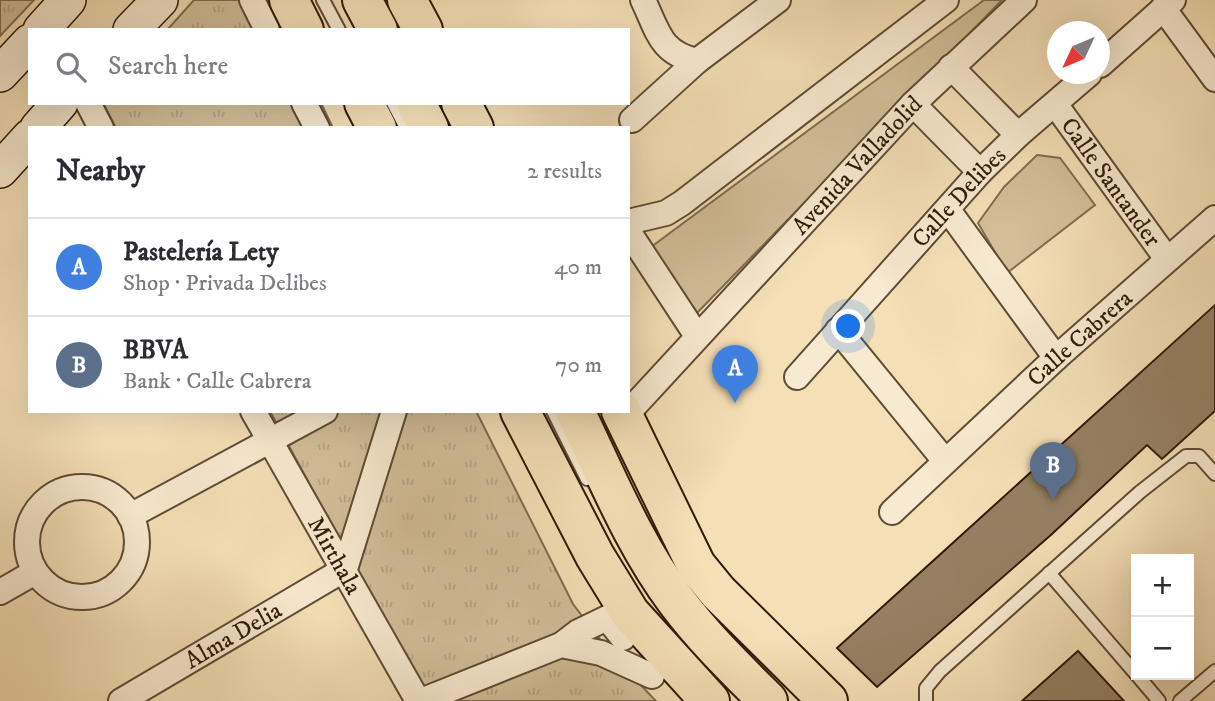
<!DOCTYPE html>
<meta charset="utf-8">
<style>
body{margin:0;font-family:"IM FELL DW Pica",serif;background:#f7f7f7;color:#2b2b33}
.controls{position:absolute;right:21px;bottom:21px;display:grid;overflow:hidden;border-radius:0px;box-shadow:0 7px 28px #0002}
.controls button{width:63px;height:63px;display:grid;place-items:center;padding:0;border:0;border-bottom:2px solid #e1e1e2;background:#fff;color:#2b2b33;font:35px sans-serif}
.compass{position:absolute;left:1047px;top:21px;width:63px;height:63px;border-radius:50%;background:#fff;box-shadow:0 7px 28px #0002;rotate:226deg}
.you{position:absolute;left:849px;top:327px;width:24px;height:24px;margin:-18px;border:5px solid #fff;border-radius:50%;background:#1a73e8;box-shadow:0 0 0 10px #1a73e833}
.badge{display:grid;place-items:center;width:46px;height:46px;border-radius:50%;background:#d93025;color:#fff;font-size:23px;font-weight:700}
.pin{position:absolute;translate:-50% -58px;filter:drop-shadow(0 2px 4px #0008)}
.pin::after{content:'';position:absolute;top:37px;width:24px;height:21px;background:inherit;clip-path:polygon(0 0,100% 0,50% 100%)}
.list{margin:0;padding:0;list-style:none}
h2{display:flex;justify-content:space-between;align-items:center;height:91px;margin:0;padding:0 28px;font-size:30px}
h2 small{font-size:23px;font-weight:400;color:#7c7c81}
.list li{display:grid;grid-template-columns:46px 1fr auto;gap:21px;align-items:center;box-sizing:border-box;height:98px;padding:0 28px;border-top:2px solid #e1e1e2}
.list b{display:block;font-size:26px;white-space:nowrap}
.list p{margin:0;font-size:23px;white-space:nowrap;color:#7c7c81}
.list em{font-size:23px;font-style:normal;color:#7c7c81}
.icon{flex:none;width:38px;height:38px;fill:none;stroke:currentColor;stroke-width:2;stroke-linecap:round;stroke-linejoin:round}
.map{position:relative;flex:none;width:1215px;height:701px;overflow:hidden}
.search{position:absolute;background:#fff;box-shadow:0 7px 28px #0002;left:28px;top:28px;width:602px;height:77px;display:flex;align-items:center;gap:18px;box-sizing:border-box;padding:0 24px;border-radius:0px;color:#7c7c81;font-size:26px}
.panel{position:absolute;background:#fff;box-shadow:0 7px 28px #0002;left:28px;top:126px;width:602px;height:287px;border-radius:0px}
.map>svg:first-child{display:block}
.grass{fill:url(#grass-tufts);stroke:#816c51;stroke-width:2}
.park{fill:#d3be99;stroke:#816c51;stroke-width:2}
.building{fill:#968063;stroke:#2f1a09;stroke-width:2}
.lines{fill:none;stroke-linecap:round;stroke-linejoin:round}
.lane-casing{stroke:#604b34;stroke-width:16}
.street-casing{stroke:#604b34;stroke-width:28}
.secondary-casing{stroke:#2f1a09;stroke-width:38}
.primary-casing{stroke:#2f1a09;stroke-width:42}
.lane{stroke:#f8ead0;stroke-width:12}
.street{stroke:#f8ead0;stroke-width:24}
.secondary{stroke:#f8ead0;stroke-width:35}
.primary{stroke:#f5dfb7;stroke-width:38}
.labels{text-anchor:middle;stroke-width:5;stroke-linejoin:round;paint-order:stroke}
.street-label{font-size:24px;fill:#2f1a09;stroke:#f8ead0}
</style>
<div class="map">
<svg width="1215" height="701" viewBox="0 0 1215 701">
<defs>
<pattern id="grass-tufts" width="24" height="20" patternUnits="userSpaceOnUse" patternTransform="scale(1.75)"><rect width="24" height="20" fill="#d3be99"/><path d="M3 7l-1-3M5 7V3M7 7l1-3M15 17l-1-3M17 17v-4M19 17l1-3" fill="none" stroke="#b5a382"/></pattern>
</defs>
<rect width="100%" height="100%" fill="#f5dfb7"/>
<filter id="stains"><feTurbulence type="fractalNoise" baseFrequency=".00286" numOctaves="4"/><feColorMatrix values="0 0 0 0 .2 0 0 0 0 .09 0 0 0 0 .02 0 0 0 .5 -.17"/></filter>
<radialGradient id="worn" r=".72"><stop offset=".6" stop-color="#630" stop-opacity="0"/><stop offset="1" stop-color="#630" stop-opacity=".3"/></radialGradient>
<!-- grass -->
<g class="grass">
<polygon points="0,0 34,0 0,36"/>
<polygon points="194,0 269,0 284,30 167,30"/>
<polygon points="103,103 321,103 333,128 116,128"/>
<polygon points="270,411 476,411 573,604 612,655 656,701 427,701"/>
</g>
<!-- park -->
<g class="park">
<polygon points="984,0 1002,0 692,318 651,247"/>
<polygon points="1037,155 1060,158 1095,205 1007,273 978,223 1004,187"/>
</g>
<!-- building -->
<g class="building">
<polygon points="1215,305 1215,411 1162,459 1147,445 1052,534 877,687 837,648"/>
<polygon points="1078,651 1124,701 1022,701"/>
</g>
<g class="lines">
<defs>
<g id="lane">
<polyline points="323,0 339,30"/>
<polyline points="393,103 406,128"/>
<polyline points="553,411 587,479"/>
<polyline points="1049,573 1136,674"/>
<polyline points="1137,675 1159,701"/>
<polyline points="926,701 926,688 940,671 1140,492 1186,456 1199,456 1215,474"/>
<polyline points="1180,701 1215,671"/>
</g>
<g id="street">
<polyline points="252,0 267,30"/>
<path d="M643,0C658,31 660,53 697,61"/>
<polyline points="1163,8 1215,79"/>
<polyline points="1100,65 1173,0"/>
<polyline points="951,67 1018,135"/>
<polyline points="88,103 101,128"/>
<polyline points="304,103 317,128"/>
<polyline points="913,104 980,172"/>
<path id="s1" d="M1055,104L1167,259"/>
<polyline points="632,120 697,61 778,0"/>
<polyline points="948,210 1056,358"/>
<polyline points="628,222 666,213 682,203 946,0"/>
<polyline points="628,231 697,336"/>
<polyline points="838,330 945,461"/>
<path id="s2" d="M797,377L980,172L1018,135L1089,74"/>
<path id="s3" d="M253,411L418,701"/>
<path id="s4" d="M624,417L913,104L1024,0"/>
<circle cx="82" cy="542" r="55"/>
<path id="s5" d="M892,512L1056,358L1215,218"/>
<polyline points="130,516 325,411"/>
<polyline points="0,592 35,572"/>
<polyline points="561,645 578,632 607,618 623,638"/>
<path id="s6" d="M121,701L345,569L394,411"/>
<polyline points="421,701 561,645 601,653 652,676"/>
</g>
<g id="secondary">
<polyline points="41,30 68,0"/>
<polyline points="131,30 160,0"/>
<polyline points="0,74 30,42"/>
<polyline points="38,128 60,103"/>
<polyline points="0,170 30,137"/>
</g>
<g id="primary">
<polyline points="289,0 304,30"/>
<polyline points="362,0 378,30"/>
<polyline points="407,0 423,30"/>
<polyline points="364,103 377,128"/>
<polyline points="416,103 429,128"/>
<polyline points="461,103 474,128"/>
<polyline points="520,411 595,556 630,613 710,701"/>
<path d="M575,411C606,475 634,545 677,602C704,638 736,669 768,701"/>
<polyline points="621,411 696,565 718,592 828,701"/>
</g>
</defs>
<!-- lane casing -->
<use href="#lane" class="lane-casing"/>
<!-- street casing -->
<use href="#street" class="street-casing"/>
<!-- secondary casing -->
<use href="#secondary" class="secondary-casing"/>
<!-- primary casing -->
<use href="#primary" class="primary-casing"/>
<!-- lane -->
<use href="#lane" class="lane"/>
<!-- street -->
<use href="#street" class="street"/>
<!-- secondary -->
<use href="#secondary" class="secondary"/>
<!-- primary -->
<use href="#primary" class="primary"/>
</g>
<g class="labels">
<!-- street labels -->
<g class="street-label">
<text dy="8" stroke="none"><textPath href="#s4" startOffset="343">Avenida Valladolid</textPath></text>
<text dy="8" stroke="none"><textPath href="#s1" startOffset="96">Calle Santander</textPath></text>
<text dy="8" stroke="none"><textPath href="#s2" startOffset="242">Calle Delibes</textPath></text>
<text dy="8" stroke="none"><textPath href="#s5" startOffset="256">Calle Cabrera</textPath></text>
<text dy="8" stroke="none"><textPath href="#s3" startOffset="166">Mirthala</textPath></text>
<text dy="8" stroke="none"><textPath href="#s6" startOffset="130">Alma Delia</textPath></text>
</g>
</g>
<rect width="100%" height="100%" filter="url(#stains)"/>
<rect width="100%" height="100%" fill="url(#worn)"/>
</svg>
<div class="controls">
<button>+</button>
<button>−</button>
</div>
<svg class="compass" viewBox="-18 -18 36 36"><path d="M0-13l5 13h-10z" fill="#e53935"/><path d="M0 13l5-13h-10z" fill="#7c7c81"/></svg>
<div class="you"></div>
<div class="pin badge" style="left:735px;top:403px;background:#3f7fe0">A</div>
<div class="pin badge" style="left:1053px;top:500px;background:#5c6f8a">B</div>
<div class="search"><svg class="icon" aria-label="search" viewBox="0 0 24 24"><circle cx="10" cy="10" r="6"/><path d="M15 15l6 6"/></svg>Search here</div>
<section class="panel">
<h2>Nearby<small>2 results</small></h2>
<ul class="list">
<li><span class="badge" style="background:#3f7fe0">A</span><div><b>Pastelería Lety</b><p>Shop · Privada Delibes</p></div><em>40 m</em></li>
<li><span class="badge" style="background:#5c6f8a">B</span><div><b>BBVA</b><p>Bank · Calle Cabrera</p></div><em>70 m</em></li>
</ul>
</section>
</div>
